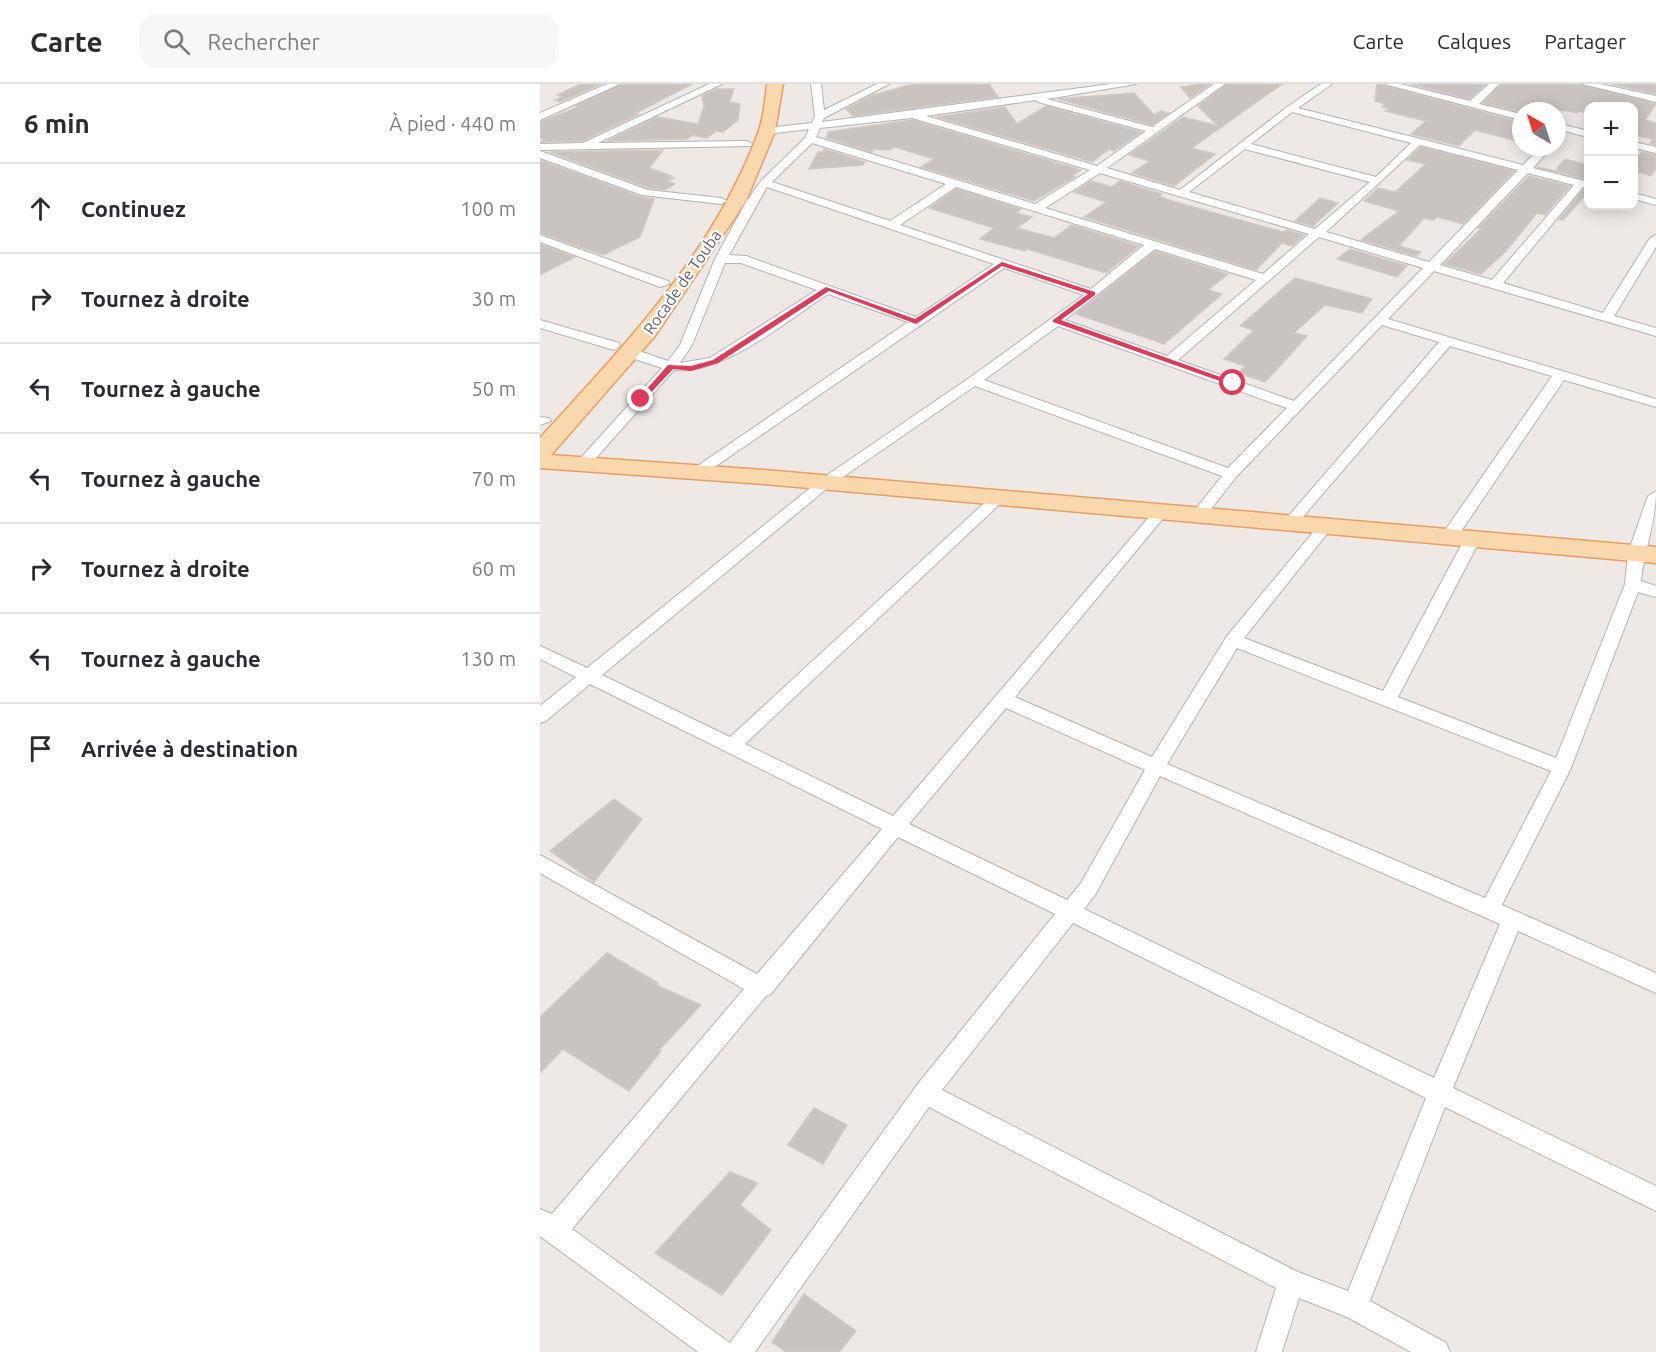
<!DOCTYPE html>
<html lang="fr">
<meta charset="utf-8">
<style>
body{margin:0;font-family:Ubuntu,sans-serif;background:#f7f7f7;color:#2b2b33}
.controls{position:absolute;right:18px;top:18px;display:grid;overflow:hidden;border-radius:12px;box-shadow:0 3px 15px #0003}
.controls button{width:54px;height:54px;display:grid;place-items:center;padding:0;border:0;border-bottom:2px solid #e1e1e2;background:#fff;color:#2b2b33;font:30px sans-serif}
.compass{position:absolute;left:972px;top:18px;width:54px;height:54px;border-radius:50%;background:#fff;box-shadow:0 3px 15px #0003;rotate:321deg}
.stop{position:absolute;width:18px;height:18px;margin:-14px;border:4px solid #df3a5b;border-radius:50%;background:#fff}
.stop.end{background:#df3a5b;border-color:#fff;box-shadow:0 2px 6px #0008}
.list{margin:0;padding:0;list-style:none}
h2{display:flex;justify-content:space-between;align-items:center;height:78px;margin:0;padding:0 24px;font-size:26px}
h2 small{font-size:20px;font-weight:400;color:#7c7c81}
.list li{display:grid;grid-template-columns:39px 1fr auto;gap:18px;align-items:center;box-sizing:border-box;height:90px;padding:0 24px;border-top:2px solid #e1e1e2}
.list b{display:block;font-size:22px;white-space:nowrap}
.list em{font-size:20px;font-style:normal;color:#7c7c81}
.icon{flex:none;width:33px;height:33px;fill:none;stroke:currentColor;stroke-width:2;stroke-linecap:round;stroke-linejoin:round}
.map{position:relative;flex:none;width:1116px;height:1268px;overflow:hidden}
header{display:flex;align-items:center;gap:36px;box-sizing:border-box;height:84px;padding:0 30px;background:#fff;border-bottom:2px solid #e1e1e2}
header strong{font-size:28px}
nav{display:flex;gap:33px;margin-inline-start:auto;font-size:21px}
.search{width:420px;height:54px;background:#f7f7f7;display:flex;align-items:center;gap:15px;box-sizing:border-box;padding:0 21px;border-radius:18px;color:#7c7c81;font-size:22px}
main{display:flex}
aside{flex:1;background:#fff}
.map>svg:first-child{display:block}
.building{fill:#cac4c1;stroke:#d2c9c3;stroke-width:1.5}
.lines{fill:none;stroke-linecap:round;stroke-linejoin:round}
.minor-casing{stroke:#b0b4b6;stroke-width:2}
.primary-casing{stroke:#e99e63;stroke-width:3}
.minor{fill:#fff;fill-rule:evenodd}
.primary{fill:#fad8ae;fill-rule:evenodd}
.route{fill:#df3a5b}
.labels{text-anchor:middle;stroke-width:4.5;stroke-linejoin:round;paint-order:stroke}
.far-street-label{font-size:16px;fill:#5d6264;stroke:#fff}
</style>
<header>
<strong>Carte</strong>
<div class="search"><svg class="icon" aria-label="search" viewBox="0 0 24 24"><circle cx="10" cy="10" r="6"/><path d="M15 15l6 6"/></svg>Rechercher</div>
<nav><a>Carte</a><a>Calques</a><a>Partager</a></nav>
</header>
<main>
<aside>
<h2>6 min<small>À pied · 440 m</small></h2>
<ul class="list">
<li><svg class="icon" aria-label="ahead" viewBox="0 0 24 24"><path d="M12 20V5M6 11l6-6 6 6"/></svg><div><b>Continuez</b></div><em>100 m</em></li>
<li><svg class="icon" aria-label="right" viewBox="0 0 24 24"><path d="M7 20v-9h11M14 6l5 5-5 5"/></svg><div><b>Tournez à droite</b></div><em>30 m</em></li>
<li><svg class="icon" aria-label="left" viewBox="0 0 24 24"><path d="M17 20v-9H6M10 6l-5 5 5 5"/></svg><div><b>Tournez à gauche</b></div><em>50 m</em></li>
<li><svg class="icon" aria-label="left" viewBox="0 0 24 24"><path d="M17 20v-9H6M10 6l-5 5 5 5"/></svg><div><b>Tournez à gauche</b></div><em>70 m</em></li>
<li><svg class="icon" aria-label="right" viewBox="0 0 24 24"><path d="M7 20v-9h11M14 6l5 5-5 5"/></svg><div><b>Tournez à droite</b></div><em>60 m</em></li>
<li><svg class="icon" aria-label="left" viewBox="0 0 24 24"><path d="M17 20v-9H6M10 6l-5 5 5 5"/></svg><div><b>Tournez à gauche</b></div><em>130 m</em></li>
<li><svg class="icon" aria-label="arrive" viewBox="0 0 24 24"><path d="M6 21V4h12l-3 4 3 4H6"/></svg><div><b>Arrivée à destination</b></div></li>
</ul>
</aside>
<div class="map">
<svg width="1116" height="1268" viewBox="0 0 1116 1268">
<rect width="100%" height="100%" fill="#eee9e5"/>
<!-- building -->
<g class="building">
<polygon points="41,0 61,0 20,18 15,16 22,13 17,11"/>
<polygon points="82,0 152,0 94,30 99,30 42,57 0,58 4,56 0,54 0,38 38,23 36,22"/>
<polygon points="374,0 449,0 458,13 313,32 306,25 333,11"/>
<polygon points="661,0 670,0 650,14 641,3"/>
<polygon points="687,0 742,0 652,64 675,70 634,102 592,89 610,77 589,71 643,33 678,42 658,22"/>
<polygon points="837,0 981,38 981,58 935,46 919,62 871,50 886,37 845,27 849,25 842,23 846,20 835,17"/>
<polygon points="870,0 946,0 929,15"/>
<polygon points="961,0 1040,0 1116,20 1105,36 1116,39 1116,61 1110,59 1113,55 1094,51 1094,22 1048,22 1048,29 1039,27 1037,29 1023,26 981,28 943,19"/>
<polygon points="1071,0 1116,0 1116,10"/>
<polygon points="176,5 194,5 189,18 200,20 198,36 183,48 176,47 167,54 155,52 155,50 147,55 68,57 117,33 158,40 164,23 162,12"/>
<polygon points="594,9 614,31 621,27 629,29 612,41 518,15"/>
<polygon points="506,22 601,48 574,67 569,65 552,78 397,33 465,23 477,40"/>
<polygon points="372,36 541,86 532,92 535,93 494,117 381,83 394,75 355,63 349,66 334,65 332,68 287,54 288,48"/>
<polygon points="881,63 974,87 923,140 897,133 893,136 884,134 859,162 881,168 876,172 821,156 859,127 824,117 838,104 855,108 886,80 867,76"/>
<polygon points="284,65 325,78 323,81 269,85 278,68 283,68"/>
<polygon points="123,66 109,84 132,92 130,93 134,94 127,97 135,100 125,106 109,104 10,68"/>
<polygon points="1102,68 1116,71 1116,85 1111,92 1094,87 1094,78"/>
<polygon points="1025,75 1048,81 1048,96 997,83 1017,87 1017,84"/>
<polygon points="0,76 101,113 114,115 100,153 63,171 0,149"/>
<polygon points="989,92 1030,102 1005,131 997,129 966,167 941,190 904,180 941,145 938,144"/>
<polygon points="551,97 572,103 580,97 622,110 619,112 632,117 743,148 746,146 764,151 752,162 742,159 716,186 544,133 566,118 534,108"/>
<polygon points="416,105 481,125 476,129 492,133 477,144 514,154 532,141 599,162 566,189 487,165 485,167 440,155 454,144 389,124"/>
<polygon points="1044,105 1048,108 1023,136 1019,135"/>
<polygon points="780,114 798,119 773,142 755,137"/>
<polygon points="0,160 35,173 0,191"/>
<polygon points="810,165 867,182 857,193 797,175"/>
<polygon points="615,167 688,190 668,206 682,210 624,260 536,230"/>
<polygon points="755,194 832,215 822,229 785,221 754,249 767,252 725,298 698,289 705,282 684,275 714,246 700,242"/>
<polygon points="74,715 102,735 54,798 10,767"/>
<polygon points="67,869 118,899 116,901 161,921 119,966 121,967 89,1007 23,965 0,989 0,933"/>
<polygon points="274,1024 307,1041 283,1080 248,1061"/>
<polygon points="190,1088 218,1099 200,1121 231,1146 182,1211 115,1169"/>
<polygon points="264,1210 316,1247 299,1268 246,1268 232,1258"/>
</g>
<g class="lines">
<defs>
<g id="minor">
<polygon points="67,0 80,0 0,36 0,29"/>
<polygon points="169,0 182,0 58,59 207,57 212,60 211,62 0,66 0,60 43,59"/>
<path d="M271,0H281L284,26L337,0H349L284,34L282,38L571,0H596L507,15L612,43L674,0H685L567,84L640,106L747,23L781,0H792L758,24L983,81L1001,63H1012L993,84L1048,98V104L1043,103L963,199L1063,229L1110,154L1116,151V163L1074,232L1116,244V252L894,187L848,235L1116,315V323L1024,296L913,459L907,460L899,455L1012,292L910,262L755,442H745L742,439L745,436L899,258L842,241L696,393L664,434L659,436L651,431L682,392L435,302L290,402L62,591L190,653L453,411L458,409L466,414L463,417L205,660L353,732L615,426H625L628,429L625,432L475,613L612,673L687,552L780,440L785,438L793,443L790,446L704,554L843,607L924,456L932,451L940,456L858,613L1016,674L1085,500L1088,469L1108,412L1116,407C1116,439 1104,466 1101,497L1116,502V513L1098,508L1031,684L962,821L1116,889V909L978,847L913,1004L1116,1102V1127L905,1023L830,1217L906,1259L910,1268H871L807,1233L759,1214L742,1268H716L736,1204L389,1023L215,1268H158L0,1152V1125L12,1130L204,905L0,789V771L217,890L342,745L50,600L6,637L0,639V622L36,593L0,575V562L47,584L280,396L429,294L544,211L464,184L163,391H153L151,388L153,385L368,238L288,210C248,236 182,292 134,286L48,383H38L36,380L38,377L122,284L86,272V266H96L128,277L140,261L175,175L206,118L221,97L265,54L269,45L227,50L222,47L227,44L272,39L275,32ZM496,16L498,18L606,47L557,82L386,32ZM752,28L871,59L836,93L711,60ZM372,34L550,86L495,120L276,53L280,44ZM272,59L406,100L350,137L232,98ZM880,61L978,86L889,178L786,148ZM705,65L830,98L775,145L649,108ZM560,89L769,150L723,190L505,124ZM988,89L1034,101L952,196L900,181ZM227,103L454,180L376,233L206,172L189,171ZM416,103L604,161L551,205L360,141ZM779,153L883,184L754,317L638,276ZM615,165L716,196L627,272L525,236ZM185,179H201L277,206L170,274L140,279L152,261ZM518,242L747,324L688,384L444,296ZM697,564L1011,687L945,814L627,680ZM466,624L605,686L541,799L527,816L369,740ZM620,692L960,840L894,994L544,825L555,811ZM358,753L515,830L377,1001L190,1259L32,1145L226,912L230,911ZM533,839L886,1014L808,1207L758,1188L402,1006Z"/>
<polygon points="844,0 860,0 930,17 949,0 959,0 939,20 981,30 981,36"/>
<polygon points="1042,0 1060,0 1116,12 1116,18"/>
<polygon points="1017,39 1048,47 1048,53 1017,45"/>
<polygon points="1094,58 1116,63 1116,69 1094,64"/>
<polygon points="0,67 108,106 181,114 187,117 181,120 102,111 0,74"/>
<polygon points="1094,109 1116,115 1116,121 1094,115"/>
<polygon points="0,151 128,197 130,200 120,203 0,158"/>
<polygon points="0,236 79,259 80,262 74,266 0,244"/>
<polygon points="0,333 9,334 11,337 0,341"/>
</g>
<path id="primary" d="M227,0H243L235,47L206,117L115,252L11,371L224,386L1116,463V479L224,400L0,384V354C84,262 174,168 218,49C224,34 225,16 227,0Z"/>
</defs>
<!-- minor casing -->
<use href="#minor" class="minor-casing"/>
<!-- primary casing -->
<use href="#primary" class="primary-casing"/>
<!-- minor -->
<use href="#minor" class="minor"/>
<!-- primary -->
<use href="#primary" class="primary"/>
</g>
<!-- route -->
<polygon class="route" points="462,178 555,208 555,211 521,236 697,299 691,301 513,238 513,236 548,210 462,182 376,240 289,207 178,279 151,287 133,285 104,316 98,315 128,281 151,282 173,276 286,203 375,235"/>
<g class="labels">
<!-- far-street labels -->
<g class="far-street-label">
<text transform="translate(142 198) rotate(-55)" y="6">Rocade de Touba</text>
</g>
</g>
</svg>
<div class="controls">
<button>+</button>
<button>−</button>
</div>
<svg class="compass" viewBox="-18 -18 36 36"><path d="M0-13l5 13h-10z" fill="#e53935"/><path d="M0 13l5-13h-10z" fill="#7c7c81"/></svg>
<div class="stop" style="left:693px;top:299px"></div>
<div class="stop end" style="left:101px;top:315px"></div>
</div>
</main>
